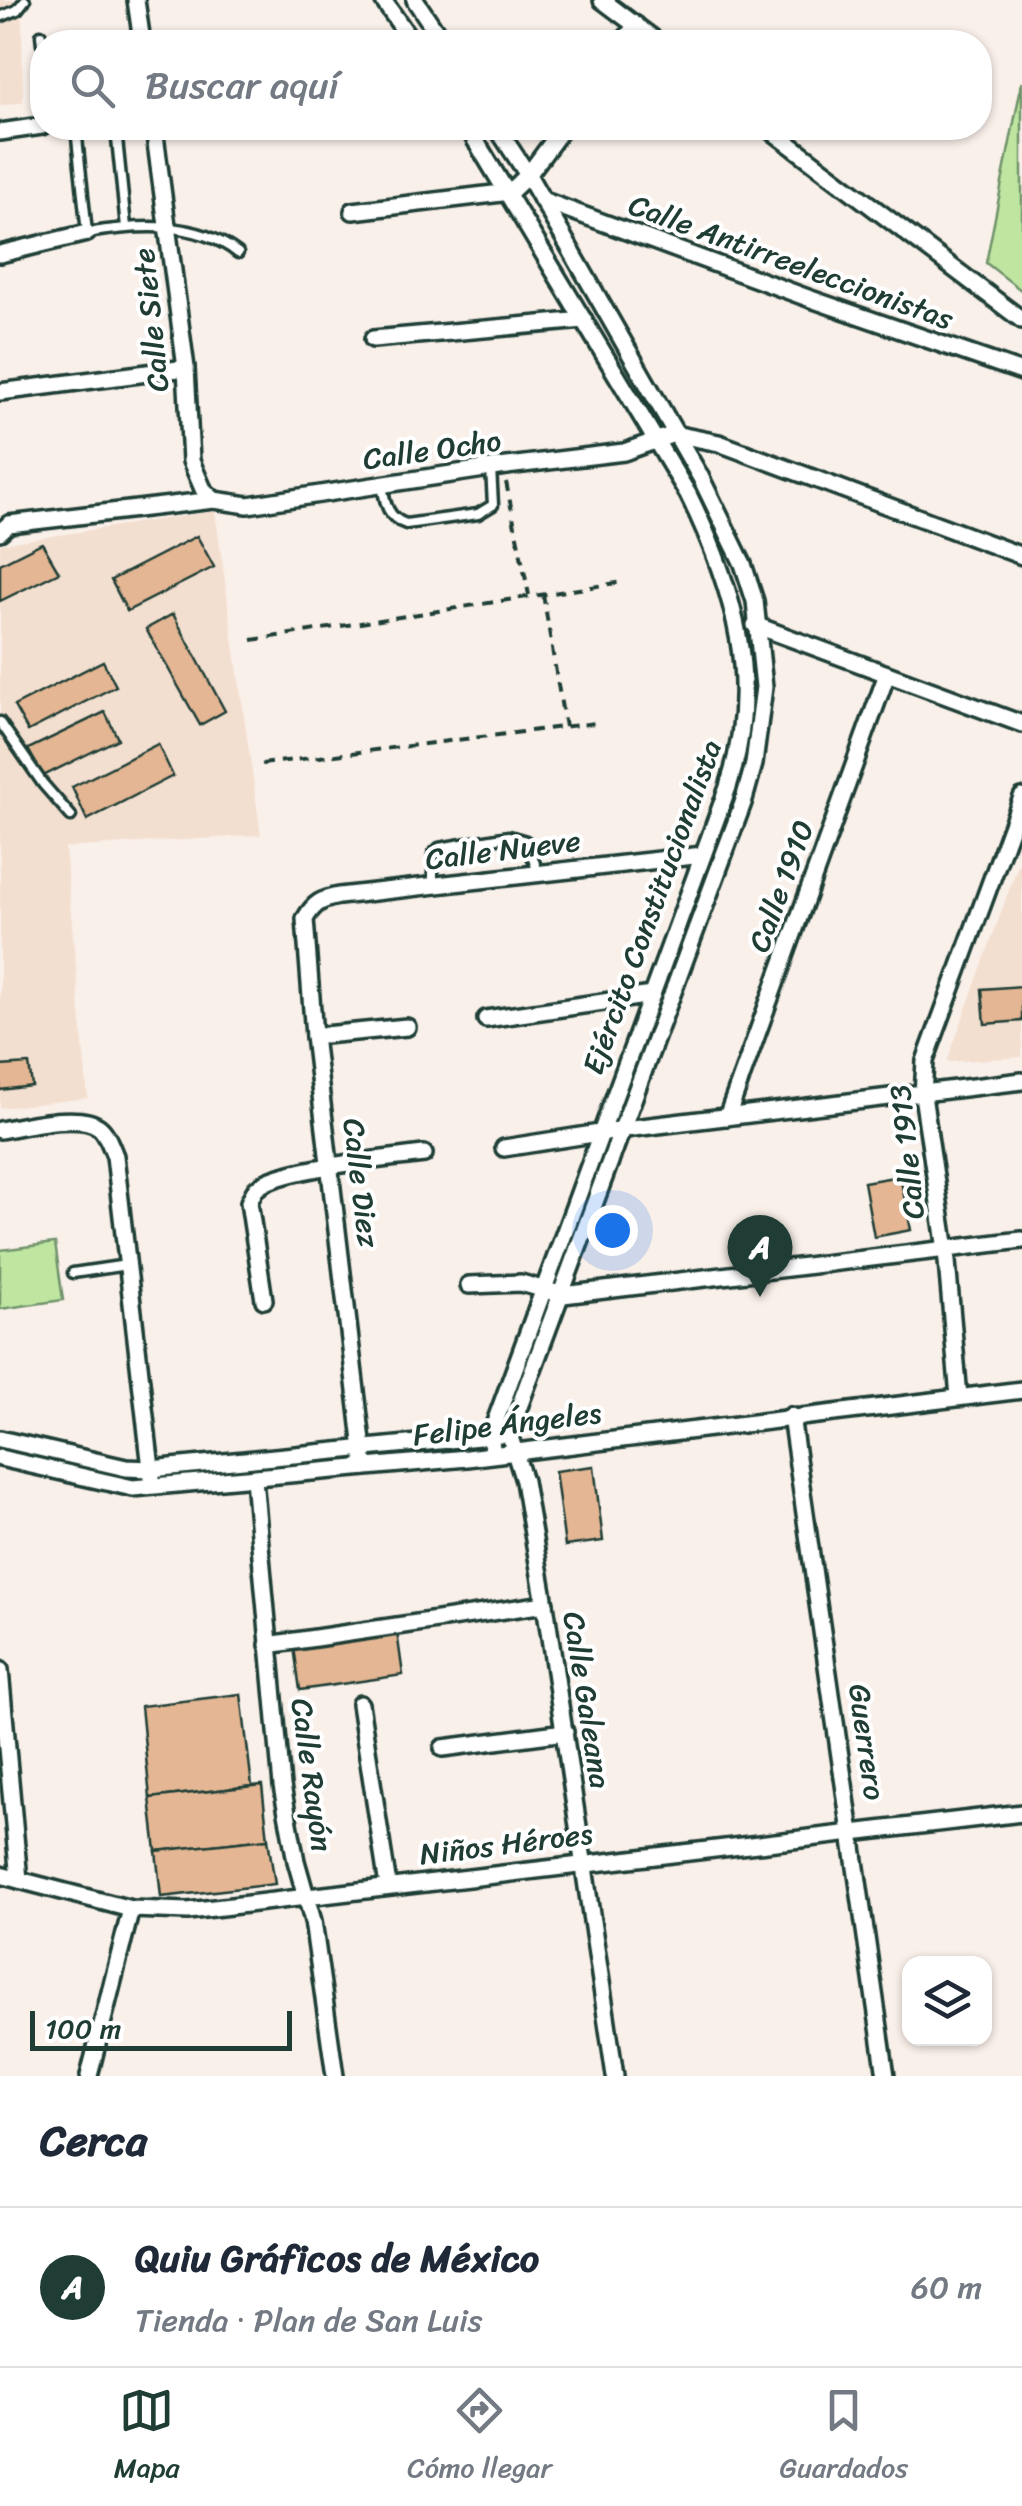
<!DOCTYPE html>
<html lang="es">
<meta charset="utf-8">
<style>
body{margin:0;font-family:Sriracha,sans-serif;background:#f2f2f3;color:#1f2937}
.controls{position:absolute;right:30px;bottom:30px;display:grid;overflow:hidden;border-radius:20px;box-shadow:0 2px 8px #0004}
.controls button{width:90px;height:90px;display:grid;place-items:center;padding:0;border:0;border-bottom:2px solid #e0e1e3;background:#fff;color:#1f2937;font:50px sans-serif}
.scale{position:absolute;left:30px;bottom:25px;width:262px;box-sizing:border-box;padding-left:10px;border:5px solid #1f3d34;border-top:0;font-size:28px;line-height:35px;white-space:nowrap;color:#1f3d34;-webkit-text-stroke:8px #fff;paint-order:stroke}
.you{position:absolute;left:612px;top:1230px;width:35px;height:35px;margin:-25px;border:8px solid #fff;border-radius:50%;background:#1a73e8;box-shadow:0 0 0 15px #1a73e833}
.badge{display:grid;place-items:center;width:65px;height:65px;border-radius:50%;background:#1f3d34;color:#fff;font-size:32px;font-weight:700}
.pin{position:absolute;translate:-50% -82px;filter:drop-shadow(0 2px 5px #0008)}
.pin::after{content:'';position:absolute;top:52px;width:35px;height:30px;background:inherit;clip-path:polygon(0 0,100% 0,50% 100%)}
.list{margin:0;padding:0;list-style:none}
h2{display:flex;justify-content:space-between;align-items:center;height:130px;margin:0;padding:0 40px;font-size:42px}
h2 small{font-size:32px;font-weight:400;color:#747a83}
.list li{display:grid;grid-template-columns:65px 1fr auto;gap:30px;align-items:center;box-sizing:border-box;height:160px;padding:0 40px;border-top:2px solid #e0e1e3}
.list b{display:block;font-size:38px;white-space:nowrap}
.list p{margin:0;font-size:32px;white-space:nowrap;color:#747a83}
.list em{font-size:32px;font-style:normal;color:#747a83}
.icon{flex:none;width:55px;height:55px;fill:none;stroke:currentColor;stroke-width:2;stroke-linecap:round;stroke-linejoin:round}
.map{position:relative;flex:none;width:1022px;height:2076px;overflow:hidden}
.search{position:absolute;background:#fff;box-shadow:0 2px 8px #0004;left:30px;right:30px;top:30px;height:110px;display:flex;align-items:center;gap:25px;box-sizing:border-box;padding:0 35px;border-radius:40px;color:#747a83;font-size:38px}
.sheet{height:290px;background:#fff}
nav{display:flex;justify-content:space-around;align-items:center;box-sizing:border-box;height:140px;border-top:2px solid #e0e1e3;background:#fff;font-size:28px;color:#747a83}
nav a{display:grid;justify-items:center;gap:5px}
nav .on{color:#1f3d34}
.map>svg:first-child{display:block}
.built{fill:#f3dfd0}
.green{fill:#bfe6a1;stroke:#6f926a;stroke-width:2.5}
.building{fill:#e4b694;stroke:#1f3d34;stroke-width:2.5}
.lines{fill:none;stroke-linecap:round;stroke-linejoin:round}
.service-casing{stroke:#1f3d34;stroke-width:15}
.minor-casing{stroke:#1f3d34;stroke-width:22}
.path{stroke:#1f3d34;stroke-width:4;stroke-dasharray:10 8;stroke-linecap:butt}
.service{stroke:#fff;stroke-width:8}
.minor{stroke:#fff;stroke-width:15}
.labels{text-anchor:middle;stroke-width:8;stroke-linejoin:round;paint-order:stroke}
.street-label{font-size:30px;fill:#1f3d34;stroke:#fff}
</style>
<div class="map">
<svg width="1022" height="2076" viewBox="0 0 1022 2076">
<rect width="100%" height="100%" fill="#faf0ea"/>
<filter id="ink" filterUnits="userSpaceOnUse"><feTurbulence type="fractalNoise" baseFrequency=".01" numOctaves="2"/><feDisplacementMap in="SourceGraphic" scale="20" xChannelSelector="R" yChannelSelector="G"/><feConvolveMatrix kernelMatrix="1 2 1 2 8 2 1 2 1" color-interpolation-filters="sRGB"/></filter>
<g filter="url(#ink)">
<!-- built -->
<g class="built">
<polygon points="0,0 33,0 22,14 23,102 0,106"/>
<polygon points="215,511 261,835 65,848 88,1098 0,1108 0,544"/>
<polygon points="1022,854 1022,1057 947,1062"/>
</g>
<!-- green -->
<g class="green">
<polygon points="1022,82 1022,291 986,263"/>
<polygon points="55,1243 63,1300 0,1309 0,1250"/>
</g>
<!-- building -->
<g class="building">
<polygon points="197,536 214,567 127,611 111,580"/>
<polygon points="42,543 59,572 0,601 0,564"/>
<polygon points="173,614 225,711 200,725 146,629"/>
<polygon points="103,661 116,686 28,731 14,706"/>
<polygon points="105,712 118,739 43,776 28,749"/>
<polygon points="158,744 173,776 87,820 72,787"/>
<polygon points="1022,986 1022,1021 985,1024 982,989"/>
<polygon points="29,1064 32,1086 0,1090 0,1066"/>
<polygon points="900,1176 911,1230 874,1237 864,1182"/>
<polygon points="594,1466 603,1541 565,1546 555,1471"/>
<polygon points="397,1632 403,1675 300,1690 294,1647"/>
<polygon points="241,1694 252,1786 150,1798 141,1706"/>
<polygon points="262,1785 268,1839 156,1851 150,1798"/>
<polygon points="268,1839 275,1884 161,1897 156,1851"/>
</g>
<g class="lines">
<defs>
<g id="service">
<polyline points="0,17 17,10 25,0"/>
<polyline points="41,35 42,44"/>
<path d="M76,128L87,233C137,225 196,220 238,253"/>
<polyline points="112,128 117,139 126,227"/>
<path d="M382,485C385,502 387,518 406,524L478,514L493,505L491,468"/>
<polyline points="0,722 43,784 71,816"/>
<polyline points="433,886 433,854 439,848 509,836 526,841 539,874"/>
<polyline points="73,1273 127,1265"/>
</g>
<g id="minor">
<polyline points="136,0 142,42"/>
<polyline points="383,0 412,42"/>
<polyline points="415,0 443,42"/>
<polyline points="602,0 658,42"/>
<polyline points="623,42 636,25"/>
<polyline points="154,128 186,368 191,461 203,489 214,500"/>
<path d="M468,128L688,494C735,590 762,683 728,787L490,1436L493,1454"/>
<polyline points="497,128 528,175 701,478 743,564 755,601 764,687 754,764 743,803 509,1434 524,1481 545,1604 615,2076"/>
<polyline points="768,128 1022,320"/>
<polyline points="0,132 42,126"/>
<polyline points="542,200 808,298 1022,372"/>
<polyline points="353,211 510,192 528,175 563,128"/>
<polyline points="0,254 87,233"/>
<polyline points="373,339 584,320"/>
<polyline points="0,392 186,368"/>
<polyline points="0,532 9,524 214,500 248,505 491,468 624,452 674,434 719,443 1022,556"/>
<polyline points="755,625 1022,724"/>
<polyline points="486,1019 652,995"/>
<polyline points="314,1036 407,1027"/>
<polyline points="727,1117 887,674"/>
<path d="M0,1130C24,1126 80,1112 99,1127C107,1133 111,1147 115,1156L152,1477"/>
<polyline points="504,1148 625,1129 1022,1081"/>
<polyline points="469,1285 521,1283 563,1295 1022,1240"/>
<path d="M264,1300L249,1202C251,1198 254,1191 257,1188C280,1167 390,1159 424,1154"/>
<polyline points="959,1397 946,1250 923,1095 925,1061 1022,797"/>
<polyline points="791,1416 886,2076"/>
<polyline points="0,1439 126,1468 151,1469 500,1435"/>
<polyline points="0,1458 133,1488 467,1458 1022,1390"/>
<path d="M365,1467L314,1036L305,919C314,903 322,899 339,896L703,855"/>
<polyline points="254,1479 282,1786 296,1861 313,1921 335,2076"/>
<polyline points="268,1645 545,1604"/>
<polyline points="0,1670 19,1880"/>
<polyline points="360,1704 388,1886"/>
<polyline points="443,1748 565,1732"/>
<polyline points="0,1875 131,1909 188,1911 1022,1813"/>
<polyline points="89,2076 131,1909"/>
</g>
</defs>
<!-- service casing -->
<use href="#service" class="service-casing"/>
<!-- minor casing -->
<use href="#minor" class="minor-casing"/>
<!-- path -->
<g class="path">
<polyline points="506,482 529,595"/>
<polyline points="543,594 565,727"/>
<polyline points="252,640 623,582"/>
<polyline points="262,764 595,723"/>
</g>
<!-- service -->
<use href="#service" class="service"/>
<!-- minor -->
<use href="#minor" class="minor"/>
</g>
</g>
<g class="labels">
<!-- street labels -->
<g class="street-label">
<text transform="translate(791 262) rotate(20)" y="10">Calle Antirreeleccionistas</text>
<text transform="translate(151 320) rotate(-96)" y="10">Calle Siete</text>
<text transform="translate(432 450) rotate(-8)" y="10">Calle Ocho</text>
<text transform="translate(503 850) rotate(-7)" y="10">Calle Nueve</text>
<text transform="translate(781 886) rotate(-70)" y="10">Calle 1910</text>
<text transform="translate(652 907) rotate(-70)" y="10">Ejército Constitucionalista</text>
<text transform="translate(907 1152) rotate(-96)" y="10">Calle 1913</text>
<text transform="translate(361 1183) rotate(83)" y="10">Calle Diez</text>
<text transform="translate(507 1424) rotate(-7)" y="10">Felipe Ángeles</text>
<text transform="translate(587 1700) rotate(81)" y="10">Calle Galeana</text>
<text transform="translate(867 1742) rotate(82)" y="10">Guerrero</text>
<text transform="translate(312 1775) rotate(82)" y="10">Calle Rayón</text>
<text transform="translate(506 1844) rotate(-7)" y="10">Niños Héroes</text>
</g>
</g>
</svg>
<div class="controls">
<button><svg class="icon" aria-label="layers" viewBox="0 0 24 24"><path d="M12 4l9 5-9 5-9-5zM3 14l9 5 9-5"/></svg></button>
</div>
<div class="scale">100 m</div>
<div class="you"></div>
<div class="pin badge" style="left:760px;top:1297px">A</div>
<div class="search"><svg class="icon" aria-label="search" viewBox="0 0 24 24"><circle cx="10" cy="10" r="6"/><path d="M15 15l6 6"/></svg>Buscar aquí</div>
</div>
<section class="sheet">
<h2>Cerca<small></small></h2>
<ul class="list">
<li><span class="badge">A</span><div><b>Quiu Gráficos de México</b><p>Tienda · Plan de San Luis</p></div><em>60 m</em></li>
</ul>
</section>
<nav>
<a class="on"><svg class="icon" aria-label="map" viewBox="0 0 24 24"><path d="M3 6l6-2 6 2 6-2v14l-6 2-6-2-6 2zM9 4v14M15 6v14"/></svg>Mapa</a>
<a><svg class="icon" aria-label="directions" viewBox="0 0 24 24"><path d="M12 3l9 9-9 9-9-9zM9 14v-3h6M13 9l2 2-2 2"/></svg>Cómo llegar</a>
<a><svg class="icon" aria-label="saved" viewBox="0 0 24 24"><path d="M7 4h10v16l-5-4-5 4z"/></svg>Guardados</a>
</nav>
